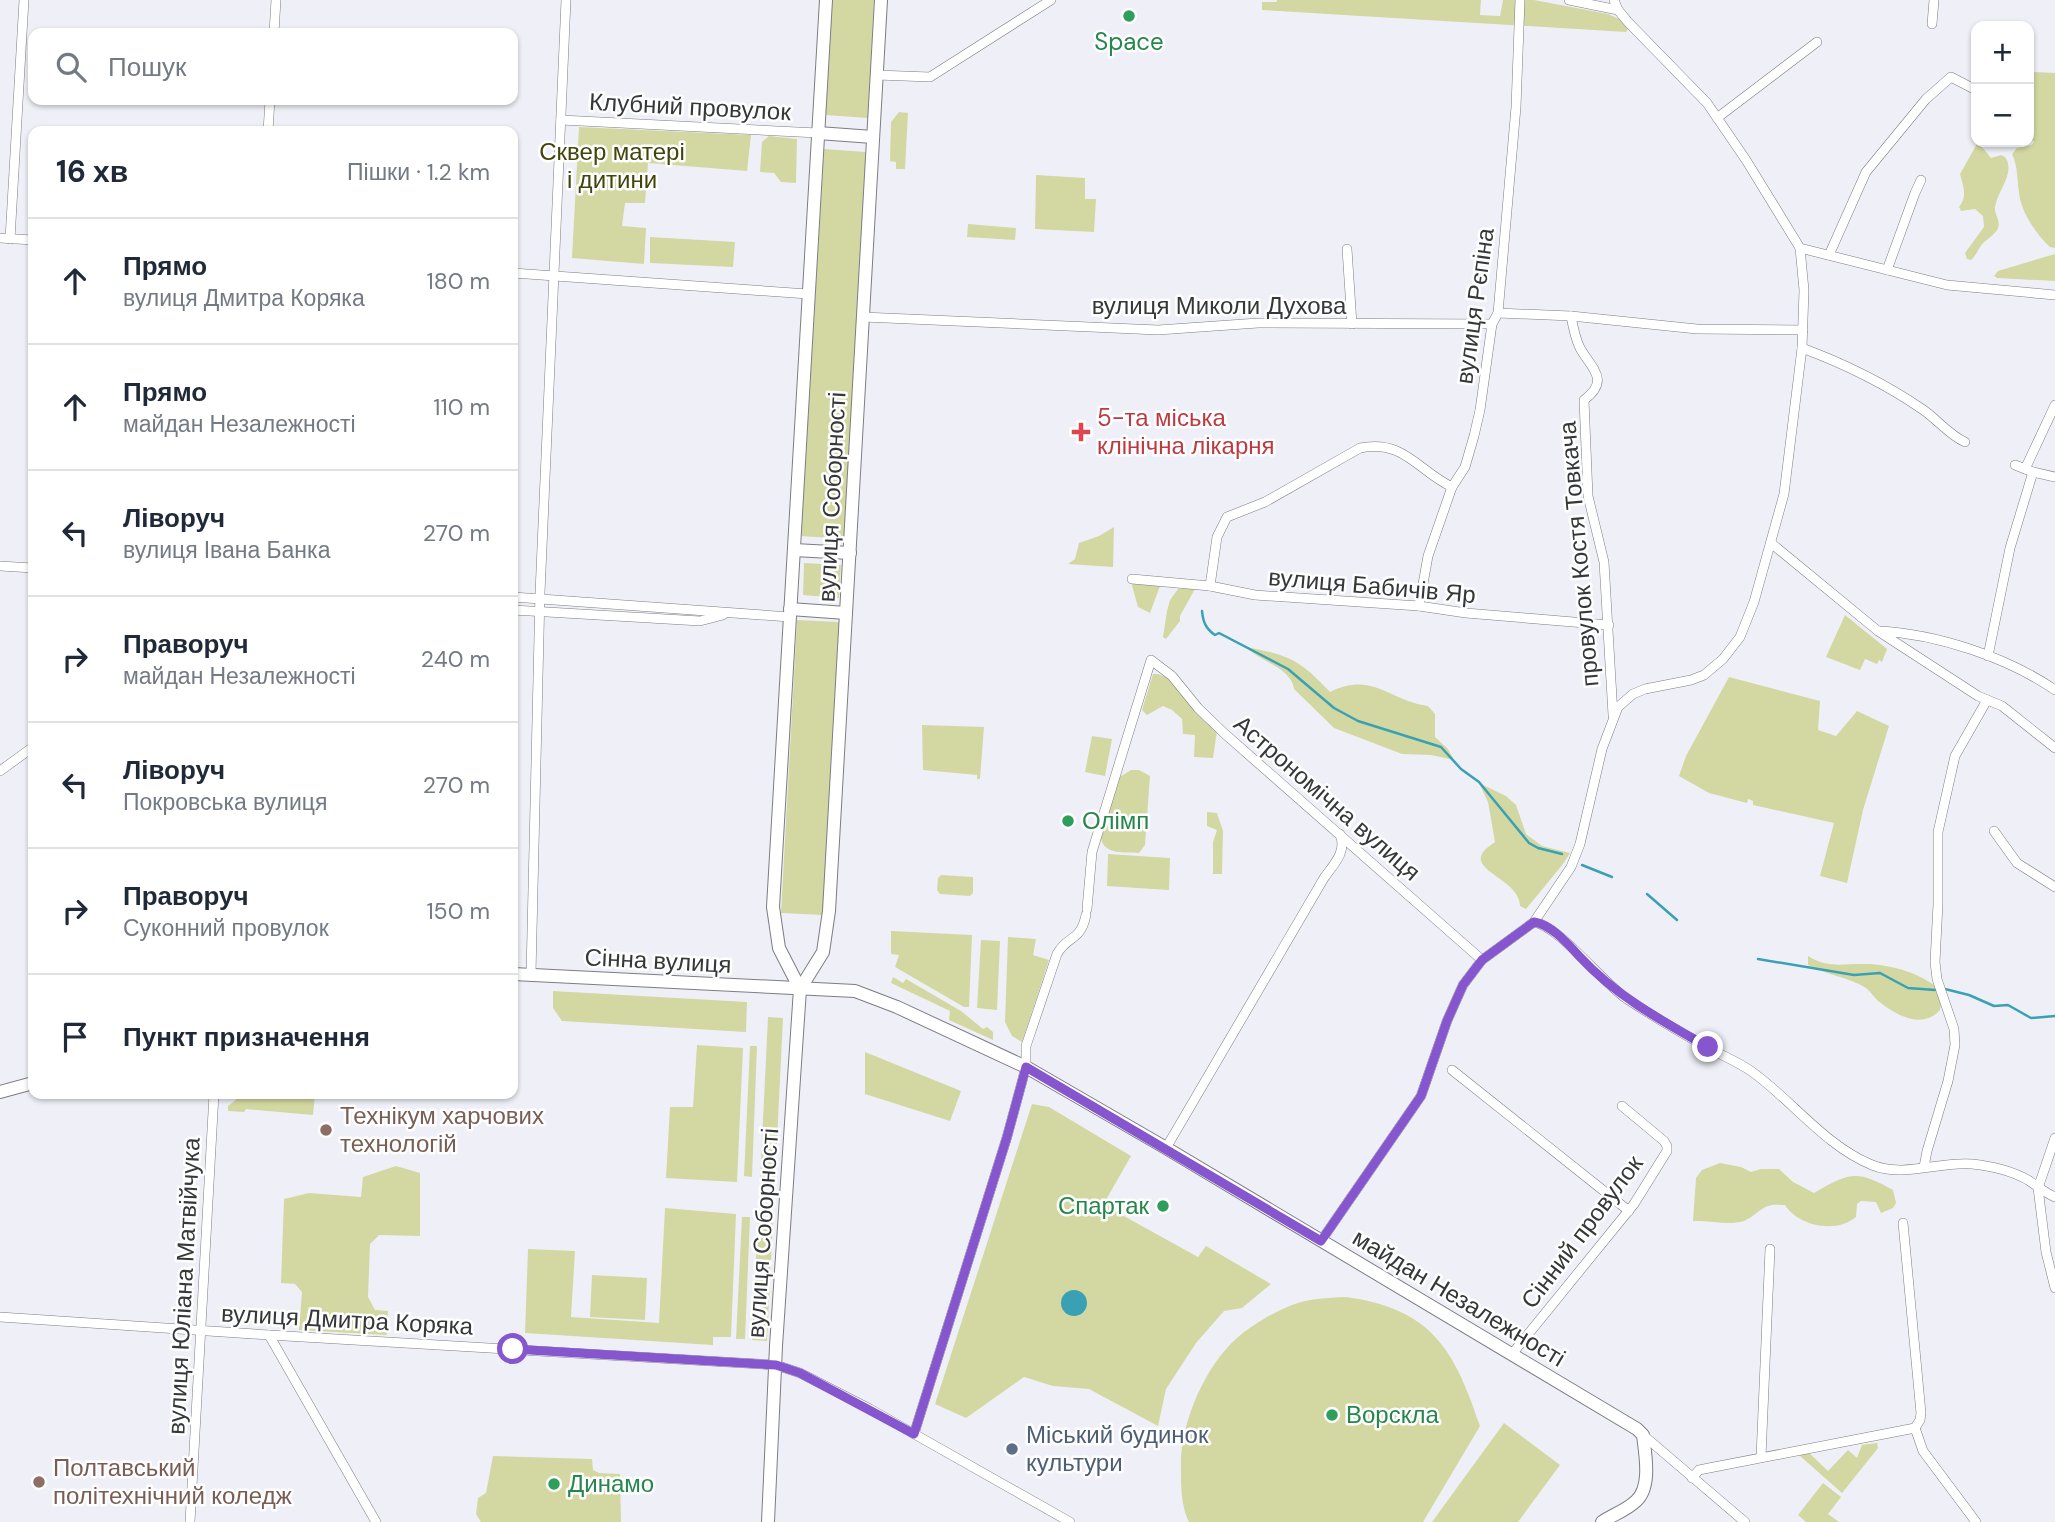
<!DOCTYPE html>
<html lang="uk">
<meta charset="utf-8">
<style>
body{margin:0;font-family:"DM Sans",sans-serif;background:#f2f2f3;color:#1f2937}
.controls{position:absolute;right:21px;top:21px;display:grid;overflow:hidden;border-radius:14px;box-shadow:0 2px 5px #0004}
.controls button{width:63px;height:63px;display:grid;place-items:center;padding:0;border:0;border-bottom:2px solid #e0e1e3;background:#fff;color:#1f2937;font:35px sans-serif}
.stop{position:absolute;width:21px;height:21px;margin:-16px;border:5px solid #8656ce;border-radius:50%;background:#fff}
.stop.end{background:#8656ce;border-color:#fff;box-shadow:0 2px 7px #0008}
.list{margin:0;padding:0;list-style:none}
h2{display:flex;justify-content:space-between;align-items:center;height:91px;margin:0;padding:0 28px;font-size:30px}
h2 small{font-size:23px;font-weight:400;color:#747a83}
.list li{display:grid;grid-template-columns:46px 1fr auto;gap:21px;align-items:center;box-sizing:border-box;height:126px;padding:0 28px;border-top:2px solid #e0e1e3}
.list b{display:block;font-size:26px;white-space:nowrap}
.list p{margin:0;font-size:23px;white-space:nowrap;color:#747a83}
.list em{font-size:23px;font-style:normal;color:#747a83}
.icon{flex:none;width:38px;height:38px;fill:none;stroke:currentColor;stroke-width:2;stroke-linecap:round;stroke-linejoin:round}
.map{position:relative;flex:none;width:2055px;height:1522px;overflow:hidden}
.search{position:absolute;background:#fff;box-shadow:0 2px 5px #0004;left:28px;top:28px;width:490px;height:77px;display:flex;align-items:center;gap:18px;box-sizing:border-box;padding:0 24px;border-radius:14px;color:#747a83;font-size:26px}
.panel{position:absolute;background:#fff;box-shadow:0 2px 5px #0004;left:28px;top:126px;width:490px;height:973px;border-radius:14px}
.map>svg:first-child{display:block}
.green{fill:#d3d8a2}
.water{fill:#39a1b3}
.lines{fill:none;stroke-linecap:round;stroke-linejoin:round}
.stream{stroke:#39a1b3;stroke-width:2.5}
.minor-casing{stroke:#7c7d83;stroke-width:10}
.major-casing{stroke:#7c7d83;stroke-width:14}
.minor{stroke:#fff;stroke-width:9}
.major{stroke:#fff;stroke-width:12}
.route{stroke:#8656ce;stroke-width:9}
.leisure-dot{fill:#2e9e5b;stroke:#fefefe;stroke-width:2.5}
.health-dot{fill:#e0444e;stroke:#fefefe;stroke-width:2.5}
.education-dot{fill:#8d6e63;stroke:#fefefe;stroke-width:2.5}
.service-dot{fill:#5c6f8a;stroke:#fefefe;stroke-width:2.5}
.labels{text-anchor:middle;stroke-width:5;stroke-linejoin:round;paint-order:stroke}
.leisure-label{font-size:24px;fill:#27864d;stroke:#fefefe;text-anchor:start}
.street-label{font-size:24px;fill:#363739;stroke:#fefefe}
.park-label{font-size:24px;fill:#42440a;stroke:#fefefe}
.health-label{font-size:24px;fill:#be3a42;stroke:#fefefe;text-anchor:start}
.education-label{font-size:24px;fill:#785e54;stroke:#fefefe;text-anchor:start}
.service-label{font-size:24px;fill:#4e5e75;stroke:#fefefe;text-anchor:start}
</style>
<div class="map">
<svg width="2055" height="1522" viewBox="0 0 2055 1522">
<rect width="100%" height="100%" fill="#eff0f7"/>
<!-- green -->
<g class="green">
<polygon points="831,0 874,0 868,118 825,115"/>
<polygon points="1277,0 1481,0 1480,15 1500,16 1503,0 1534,0 1608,14 1619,19 1628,29 1626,32 1262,10 1262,2 1277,2"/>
<path d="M2035,72L2055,73V248L2050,247C2036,234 2021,212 2019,193C2017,178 2018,167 2012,154L2017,148L2032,145L2034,142L2029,136V73Z"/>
<polygon points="899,112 908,113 905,169 896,169 896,162 890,161 891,122"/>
<polygon points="579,127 751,135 747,171 648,163 645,203 625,203 622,226 646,228 644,264 572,258"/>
<polygon points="769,136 797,139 796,183 781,182 774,173 760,172 762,142"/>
<path d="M1978,142L1991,158L2001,155L2005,157C2016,172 1998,190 1995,207C1994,214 2001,220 1998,228C1996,233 1988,239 1983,243C1978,249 1976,256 1971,260L1967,259L1965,253L1984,227L1983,216L1975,209L1961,211L1959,207C1968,196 1963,186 1960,174Z"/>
<polygon points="824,149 866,152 844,539 801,536"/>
<polygon points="1036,175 1085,178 1085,199 1096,199 1094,232 1035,229"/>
<polygon points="968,224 1016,228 1015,240 967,237"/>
<polygon points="650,237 735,242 733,267 650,263"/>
<polygon points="2055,254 2055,281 1997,278 1994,276 1998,271"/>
<polygon points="1114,527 1113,567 1068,564 1075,559 1079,543 1099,536"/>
<polygon points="804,563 841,565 839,598 803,595"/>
<polygon points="1131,582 1160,586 1150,613 1138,607"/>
<polygon points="1196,587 1180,616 1180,621 1166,639 1163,637 1167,611 1170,600 1178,589"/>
<polygon points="1845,615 1887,649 1882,662 1879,660 1877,664 1865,659 1860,670 1826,657"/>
<polygon points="797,620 839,622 823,915 781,913"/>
<path d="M1246,647C1289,655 1300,660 1330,692C1373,671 1389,701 1428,706L1435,714V737L1448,749L1454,760L1431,755L1402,754L1334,728L1294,689C1291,667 1260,662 1246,647Z"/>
<polygon points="1153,674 1158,674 1168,678 1217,731 1213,758 1194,757 1195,735 1183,734 1182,719 1172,710 1163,706 1147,715 1142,710"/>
<polygon points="1729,677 1820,701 1818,730 1836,736 1857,711 1889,726 1863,810 1847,883 1820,876 1834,823 1753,805 1753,801 1748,799 1747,803 1709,793 1679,776 1686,756"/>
<polygon points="922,725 984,727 980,779 977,779 977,775 923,770"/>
<polygon points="1092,736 1112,739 1105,776 1085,772"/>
<path d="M1131,770H1139L1150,776L1145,845L1139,853C1125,852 1105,855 1101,839L1118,778Z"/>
<path d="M1479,783L1506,796L1516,805L1526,834L1542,846L1570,853L1563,864L1526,909L1520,906C1520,876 1452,869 1495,842L1488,802Z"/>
<polygon points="1207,812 1217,813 1223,831 1222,874 1213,874 1213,842 1217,830 1207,826"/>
<polygon points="1108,854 1170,858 1169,890 1107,886"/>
<polygon points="941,875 973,877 973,893 970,896 940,894 937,890 938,878"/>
<polygon points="891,931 972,935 969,1007 964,1007 895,967 899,955 891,954"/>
<polygon points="1008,937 1036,939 1033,955 1049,960 1022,1042 1012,1036 1005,1022"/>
<polygon points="981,940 1000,941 997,1010 977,1008"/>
<path d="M1808,956C1828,968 1840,964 1861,964C1884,963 1915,971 1934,985L1941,1002L1940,1010C1922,1030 1895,1015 1877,1000C1873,996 1870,991 1866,988C1849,977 1826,975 1808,965Z"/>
<polygon points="893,977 903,983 906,979 961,1011 983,1029 987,1027 993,1032 993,1040 949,1020 950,1011 891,983"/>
<polygon points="553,991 747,1002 746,1032 562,1021 553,1008"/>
<polygon points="768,1017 783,1018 775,1181 760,1181"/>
<polygon points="697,1045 743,1048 737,1182 666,1178 670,1107 693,1107"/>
<polygon points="750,1046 757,1046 752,1177 744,1176"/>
<polygon points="865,1052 961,1091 950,1121 865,1094"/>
<polygon points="233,1094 315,1094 313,1115 246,1109 244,1112 228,1111 228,1106 236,1100"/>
<polygon points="1032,1104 1049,1107 1131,1156 1107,1198 1113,1210 1198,1257 1206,1246 1271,1284 1242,1308 1224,1311 1196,1343 1166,1389 1158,1426 1089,1389 1053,1386 1024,1377 966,1418 935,1404"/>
<path d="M1720,1163L1741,1167L1751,1172L1761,1169H1779L1793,1182L1814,1193C1850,1172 1857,1170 1893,1190L1896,1203L1893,1208L1881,1213L1876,1202L1861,1201L1857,1204L1856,1217C1836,1234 1798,1226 1785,1205C1780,1205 1773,1204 1768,1206C1760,1209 1753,1217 1744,1221C1728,1226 1710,1220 1693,1221L1696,1178L1702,1170Z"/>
<polygon points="396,1166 420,1173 420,1236 379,1235 370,1244 368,1297 375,1310 388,1311 387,1335 299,1330 302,1292 295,1284 281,1283 284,1199 309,1193 361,1197 363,1177"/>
<polygon points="665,1208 736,1214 731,1337 713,1337 713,1345 525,1333 528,1249 575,1251 571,1317 659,1323"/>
<polygon points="742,1217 750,1217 745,1339 736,1339"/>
<polygon points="758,1219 773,1220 767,1341 752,1340"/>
<polygon points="592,1275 647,1278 645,1320 590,1317"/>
<path d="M1346,1297C1432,1309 1454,1349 1480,1426L1423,1522H1189C1181,1507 1181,1486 1181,1469C1179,1426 1204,1367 1237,1338C1252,1325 1274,1312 1292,1305C1309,1298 1328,1298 1346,1297Z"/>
<polygon points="1504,1423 1560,1465 1518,1522 1432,1522"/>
<polygon points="1877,1443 1878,1448 1842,1493 1799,1455 1808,1452 1828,1471 1848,1450 1857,1458 1862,1445"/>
<polygon points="493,1456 592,1459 593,1470 599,1473 620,1474 621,1522 481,1522 476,1514 478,1498 486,1493"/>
<polygon points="1823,1483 1841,1497 1828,1514 1839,1522 1806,1522 1798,1515"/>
</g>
<!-- water -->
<circle class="water" cx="1074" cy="1303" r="13"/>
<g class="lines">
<!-- stream -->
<g class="stream">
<path d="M1202,611C1203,622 1206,629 1215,635L1219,633L1288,669L1334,708L1358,721L1441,747L1461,769L1479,782L1529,843L1538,848L1562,854"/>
<polyline points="1582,865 1612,877"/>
<polyline points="1647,894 1677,920"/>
<polyline points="1758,959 1854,975 1880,973 1908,988 1935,990"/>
<polyline points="1945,989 1969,995 1994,1006 2008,1005 2031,1018 2055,1016"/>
</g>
<defs>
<g id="minor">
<polyline points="1569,0 1618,10"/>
<polyline points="1932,24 1934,0"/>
<polyline points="274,33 276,0"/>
<polyline points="877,75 930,77 1051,0"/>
<polyline points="1717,118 1817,42"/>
<polyline points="561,120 818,133"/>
<polyline points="268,131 270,100"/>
<polyline points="0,238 33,240"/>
<polyline points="10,239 24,0"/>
<polyline points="1800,248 1947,285 2055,295"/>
<polyline points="1347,249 1352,324"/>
<polyline points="1829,255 1866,172 1926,99 1951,77 1976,90"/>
<polyline points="1887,270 1915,193 1921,180"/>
<polyline points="513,273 808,294"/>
<polyline points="1498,313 1571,316"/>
<polyline points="863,317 1158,330 1258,323 1492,324"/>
<path d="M1802,348C1845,364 1884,383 1922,409C1937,419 1949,435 1965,442"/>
<polyline points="2015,465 2033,472 2055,477"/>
<polyline points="2025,469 2055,405"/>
<polyline points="1771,543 1878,631 1978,696 2002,706 2055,748"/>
<polyline points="0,566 33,568"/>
<polyline points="1132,579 1210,586 1255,595 1419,606 1466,613 1609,625"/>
<path d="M1210,586L1217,537L1227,517L1265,502L1360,448C1404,439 1418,471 1452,487"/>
<polyline points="513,597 790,617"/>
<polyline points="1419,606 1428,556 1452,487 1465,467 1474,436 1480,410 1492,324 1498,313 1516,107 1520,0"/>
<polyline points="513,610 700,621 723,615"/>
<path d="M1879,631C1937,634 2007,657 2055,690"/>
<polyline points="1988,656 2010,548 2033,472"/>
<path d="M1613,715L1604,562L1588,496L1584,400C1611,380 1591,368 1580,348C1575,338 1573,327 1571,316L1697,329L1803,330"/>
<polyline points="0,771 33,747"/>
<polyline points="1994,831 2017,863 2055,887"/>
<polyline points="1087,909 1092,852 1151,660 1172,676 1198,708 1225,734 1482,960"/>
<path d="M1534,922C1559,926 1601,981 1627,999C1653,1016 1681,1033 1709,1048C1723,1056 1738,1062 1751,1071C1792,1100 1825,1146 1872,1165C1904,1178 1940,1161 1972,1164C1991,1166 2012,1171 2028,1180C2037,1186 2045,1193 2055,1197"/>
<polyline points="531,974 540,593 566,0"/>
<polyline points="1452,1070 1629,1211"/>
<polyline points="2055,1138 2038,1188 2046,1252 2055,1288"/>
<path d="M1166,1148L1324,878C1334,864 1347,852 1340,834"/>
<polyline points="1924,1167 1927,1151 1948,1081 1955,1045 1954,1029 1937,979 1935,962 1938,904 1938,832 1955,756 1987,700"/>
<polyline points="1903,1223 1921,1413 1920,1420 1915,1428"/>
<polyline points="1321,1241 1421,1096 1447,1021 1463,985 1482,960 1534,922 1571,867 1580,844 1602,749 1618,707 1633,694 1645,689 1691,680 1704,675 1723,659 1740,637 1754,602 1784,494 1802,348 1804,290 1800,248 1746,160 1707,103 1628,22 1618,10 1614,0"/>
<polyline points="0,1317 269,1335 776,1365 800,1373 870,1409 1070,1522"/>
<polyline points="269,1335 376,1522"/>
<polyline points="1512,1354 1634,1204 1667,1151 1667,1146 1664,1141 1622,1106"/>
<polyline points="1915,1428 1923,1451 1976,1522"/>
<path d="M914,1434L1007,1137L1026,1067V1046L1057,954C1068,934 1080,943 1086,915"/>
<polyline points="1643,1435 1745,1522"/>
<polyline points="1761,1457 1770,1249"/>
<polyline points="1692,1478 1699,1470 1709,1468 1915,1428"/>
<polyline points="190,1522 214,1094"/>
</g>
<g id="major">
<polyline points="818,133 873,137"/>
<polyline points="794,550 850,553"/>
<polyline points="790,609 846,613"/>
<path d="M513,974L855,991L897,1007L1026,1067L1166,1148L1637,1429L1643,1435C1645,1453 1652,1487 1636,1501C1627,1510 1612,1515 1602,1522"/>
<polyline points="800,989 779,948 773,907 826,0"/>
<polyline points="0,1092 33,1083"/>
<polyline points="768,1522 776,1346 800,989 823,952 829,911 881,0"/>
</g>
</defs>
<!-- minor casing -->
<use href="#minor" class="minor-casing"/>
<!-- major casing -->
<use href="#major" class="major-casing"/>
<!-- minor -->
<use href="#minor" class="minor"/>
<!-- major -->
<use href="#major" class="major"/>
</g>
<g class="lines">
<!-- route -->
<path class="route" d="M513,1349L776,1365L800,1373L914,1434L1007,1137L1026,1067L1321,1241L1421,1096L1447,1021L1463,985L1482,960L1534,922C1552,925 1568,944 1580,957C1616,996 1662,1021 1708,1047"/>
</g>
<!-- markers -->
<g class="leisure-dot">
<circle cx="1129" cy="16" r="7"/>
<circle cx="1068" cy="821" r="7"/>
<circle cx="1163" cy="1206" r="7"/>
<circle cx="1332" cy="1415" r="7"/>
<circle cx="554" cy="1484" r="7"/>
</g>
<path class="health-dot" d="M1077.5 421.5h7v7h7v7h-7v7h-7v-7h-7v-7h7z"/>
<g class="education-dot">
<circle cx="326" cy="1130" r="7"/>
<circle cx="39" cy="1482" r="7"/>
</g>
<circle class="service-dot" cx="1012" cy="1449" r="7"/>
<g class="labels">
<!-- leisure labels -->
<g class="leisure-label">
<text x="1129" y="50" text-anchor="middle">Space</text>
<text x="1082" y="829">Олімп</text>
<text x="1149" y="1214" text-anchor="end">Спартак</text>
<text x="1346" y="1423">Ворскла</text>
<text x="568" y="1492">Динамо</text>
</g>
<!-- street labels -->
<g class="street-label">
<text transform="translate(690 107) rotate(3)" y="8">Клубний провулок</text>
<text x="1219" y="314">вулиця Миколи Духова</text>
<text transform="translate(1475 306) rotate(-82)" y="8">вулиця Рєпіна</text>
<text transform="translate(832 497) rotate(-87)" y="8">вулиця Соборності</text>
<text transform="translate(1579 554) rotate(-95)" y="8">провулок Костя Товкача</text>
<text transform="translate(1372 586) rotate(5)" y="8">вулиця Бабичів Яр</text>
<text transform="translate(1327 798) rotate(41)" y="8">Астрономічна вулиця</text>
<text transform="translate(658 961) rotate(3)" y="8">Сінна вулиця</text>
<text transform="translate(1582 1232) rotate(-53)" y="8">Сінний провулок</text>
<text transform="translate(763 1233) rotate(-86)" y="8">вулиця Соборності</text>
<text transform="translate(184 1286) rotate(-87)" y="8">вулиця Юліана Матвійчука</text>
<text transform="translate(1459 1298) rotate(31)" y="8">майдан Незалежності</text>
<text transform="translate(347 1320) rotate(3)" y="8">вулиця Дмитра Коряка</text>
</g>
<!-- park labels -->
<g class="park-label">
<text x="612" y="160">Сквер матері<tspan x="612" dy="28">і дитини</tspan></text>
</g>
<!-- health labels -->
<g class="health-label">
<text x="1097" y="426">5-та міська<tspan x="1097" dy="28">клінічна лікарня</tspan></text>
</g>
<!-- education labels -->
<g class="education-label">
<text x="340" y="1124">Технікум харчових<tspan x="340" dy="28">технологій</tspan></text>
<text x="53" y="1476">Полтавський<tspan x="53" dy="28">політехнічний коледж</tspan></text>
</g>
<!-- service labels -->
<g class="service-label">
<text x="1026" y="1443">Міський будинок<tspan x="1026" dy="28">культури</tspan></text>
</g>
</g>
</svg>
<div class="controls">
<button>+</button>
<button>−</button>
</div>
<div class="stop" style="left:513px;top:1349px"></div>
<div class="stop end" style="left:1708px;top:1047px"></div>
<div class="search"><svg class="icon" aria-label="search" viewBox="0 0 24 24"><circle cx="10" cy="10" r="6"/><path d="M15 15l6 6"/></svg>Пошук</div>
<section class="panel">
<h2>16 хв<small>Пішки · 1.2 km</small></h2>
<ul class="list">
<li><svg class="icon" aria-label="ahead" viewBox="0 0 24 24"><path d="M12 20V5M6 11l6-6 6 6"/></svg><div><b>Прямо</b><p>вулиця Дмитра Коряка</p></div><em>180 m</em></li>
<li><svg class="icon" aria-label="ahead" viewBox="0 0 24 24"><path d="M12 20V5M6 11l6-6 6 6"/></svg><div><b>Прямо</b><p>майдан Незалежності</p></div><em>110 m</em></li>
<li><svg class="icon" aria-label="left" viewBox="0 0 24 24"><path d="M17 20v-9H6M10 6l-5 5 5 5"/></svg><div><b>Ліворуч</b><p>вулиця Івана Банка</p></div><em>270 m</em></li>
<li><svg class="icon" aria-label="right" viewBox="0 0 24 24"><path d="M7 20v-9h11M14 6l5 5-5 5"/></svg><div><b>Праворуч</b><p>майдан Незалежності</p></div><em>240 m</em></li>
<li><svg class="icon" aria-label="left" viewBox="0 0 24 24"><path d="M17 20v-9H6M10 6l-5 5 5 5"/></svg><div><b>Ліворуч</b><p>Покровська вулиця</p></div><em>270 m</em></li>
<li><svg class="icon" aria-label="right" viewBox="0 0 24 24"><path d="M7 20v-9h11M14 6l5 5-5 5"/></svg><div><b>Праворуч</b><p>Суконний провулок</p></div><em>150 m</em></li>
<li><svg class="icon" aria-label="arrive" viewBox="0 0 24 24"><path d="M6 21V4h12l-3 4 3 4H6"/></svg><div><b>Пункт призначення</b></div></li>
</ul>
</section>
</div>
